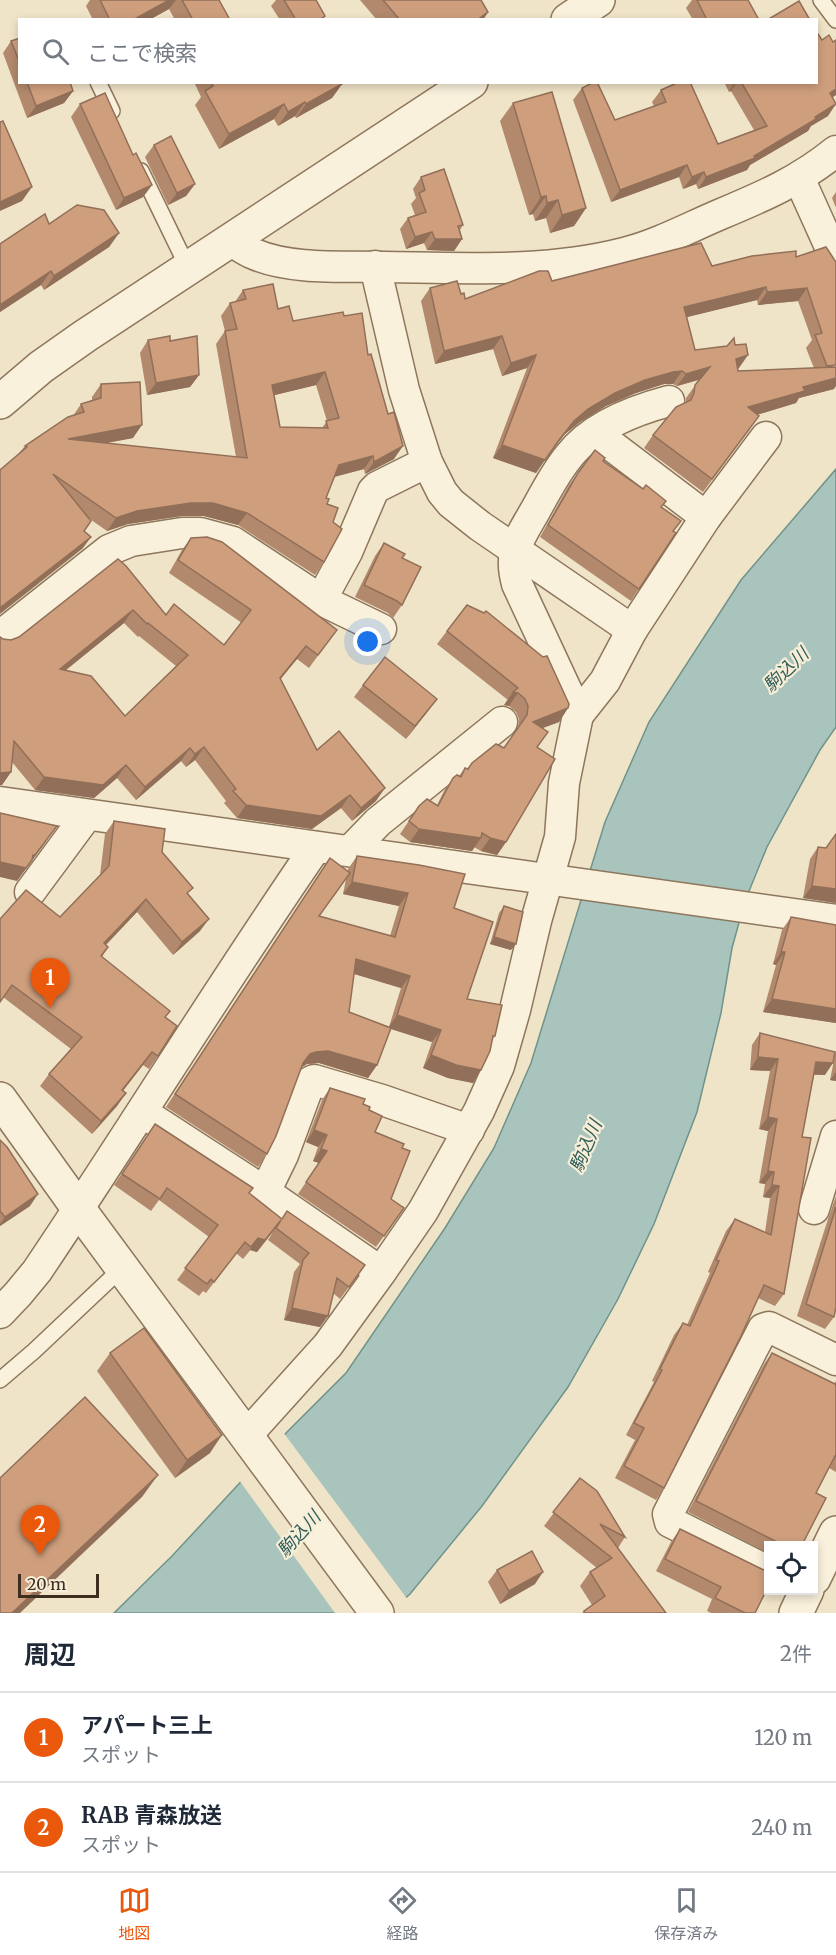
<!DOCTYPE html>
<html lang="ja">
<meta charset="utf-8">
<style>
body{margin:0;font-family:Merriweather,"Noto Sans JP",serif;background:#f2f2f3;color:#1f2937}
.controls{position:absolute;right:18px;bottom:18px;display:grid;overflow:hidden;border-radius:0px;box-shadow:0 3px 9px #0003}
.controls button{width:54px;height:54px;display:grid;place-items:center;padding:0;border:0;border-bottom:2px solid #e0e1e3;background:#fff;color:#1f2937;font:30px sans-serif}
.scale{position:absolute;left:18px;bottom:15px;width:81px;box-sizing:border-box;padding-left:6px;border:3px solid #3d2e20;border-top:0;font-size:16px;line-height:21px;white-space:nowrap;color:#3d2e20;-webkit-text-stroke:4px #f7eed8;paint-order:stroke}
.you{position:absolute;left:368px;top:642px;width:21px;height:21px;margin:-15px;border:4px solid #fff;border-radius:50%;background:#1a73e8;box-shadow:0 0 0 9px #1a73e833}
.badge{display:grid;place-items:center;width:39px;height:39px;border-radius:50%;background:#ea580c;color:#fff;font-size:20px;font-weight:700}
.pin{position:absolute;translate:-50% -50px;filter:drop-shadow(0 2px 3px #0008)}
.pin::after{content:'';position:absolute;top:32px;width:21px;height:18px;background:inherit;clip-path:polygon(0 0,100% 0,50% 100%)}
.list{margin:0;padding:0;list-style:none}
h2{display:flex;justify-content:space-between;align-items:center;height:78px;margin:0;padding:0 24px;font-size:26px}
h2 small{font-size:20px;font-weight:400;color:#747a83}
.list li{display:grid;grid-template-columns:39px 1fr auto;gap:18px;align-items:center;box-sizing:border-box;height:90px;padding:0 24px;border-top:2px solid #e0e1e3}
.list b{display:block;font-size:22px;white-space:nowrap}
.list p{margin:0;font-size:20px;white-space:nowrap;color:#747a83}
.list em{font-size:20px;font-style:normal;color:#747a83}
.icon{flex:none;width:33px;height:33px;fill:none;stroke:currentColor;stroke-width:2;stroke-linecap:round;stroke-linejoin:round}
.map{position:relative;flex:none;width:836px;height:1613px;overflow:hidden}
.search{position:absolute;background:#fff;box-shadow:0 3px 9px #0003;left:18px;right:18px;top:18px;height:66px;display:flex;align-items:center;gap:15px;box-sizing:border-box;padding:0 21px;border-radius:0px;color:#747a83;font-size:22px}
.sheet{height:258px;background:#fff}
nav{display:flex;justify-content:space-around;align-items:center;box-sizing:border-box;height:84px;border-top:2px solid #e0e1e3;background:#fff;font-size:16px;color:#747a83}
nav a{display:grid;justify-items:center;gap:3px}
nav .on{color:#ea580c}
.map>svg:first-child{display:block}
.water{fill:#a9c4bc;stroke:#6f938a;stroke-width:1.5}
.pier{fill:#f0e4c8}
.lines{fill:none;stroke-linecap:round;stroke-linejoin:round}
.service-casing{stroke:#8d765c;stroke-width:18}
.minor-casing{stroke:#8d765c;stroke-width:33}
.tertiary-casing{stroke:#8d765c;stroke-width:36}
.service{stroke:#faf1dc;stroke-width:15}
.minor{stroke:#faf1dc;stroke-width:30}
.tertiary{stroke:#faf1dc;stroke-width:33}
.wall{fill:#b2896c;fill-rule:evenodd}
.shaded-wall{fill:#916f58}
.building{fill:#cf9f7d;stroke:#916f58;stroke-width:1.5;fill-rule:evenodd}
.labels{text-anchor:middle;stroke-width:4.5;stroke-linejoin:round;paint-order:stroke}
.water-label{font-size:18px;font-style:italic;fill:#2f5d5a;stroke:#f7eed8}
</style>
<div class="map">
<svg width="836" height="1613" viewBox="0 0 836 1613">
<rect width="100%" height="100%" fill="#f0e4c8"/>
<!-- water -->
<polygon class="water" points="836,469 836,727 820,750 767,847 745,901 732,948 721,1013 697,1112 654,1224 618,1299 568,1387 482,1506 410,1594 389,1613 114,1613 172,1556 287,1432 346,1373 445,1228 494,1148 531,1063 605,822 649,722 741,580"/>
<!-- pier -->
<polygon class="pier" points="283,1432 408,1600 393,1613 335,1613 239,1480"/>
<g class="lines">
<defs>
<g id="service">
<polyline points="821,0 836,20"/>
<polyline points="98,82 112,111"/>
<polyline points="141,171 188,268"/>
<polyline points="0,1380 34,1351 122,1268"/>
</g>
<g id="minor">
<polyline points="799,178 836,260"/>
<path d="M230,240C238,245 246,251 254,254C291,270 344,266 384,267C464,268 546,273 624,253C657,245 690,227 721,214C764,196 799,181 836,151"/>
<polyline points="375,266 404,390 427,462 442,492 451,503 480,526 632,630"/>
<polyline points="595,433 706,517"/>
<polyline points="321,600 347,552 373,491 377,487 427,462"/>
<polyline points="0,636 109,550 131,541 182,533 200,533 233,542 321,600 381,629"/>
<polyline points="578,715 605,681 632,630 706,517 766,437"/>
<polyline points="0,802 836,920"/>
<polyline points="350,851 378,822 502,722"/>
<polyline points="30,892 87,815"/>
<polyline points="142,1112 265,1192 381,1272"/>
<polyline points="265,1192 283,1155 310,1082 314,1080 382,1100 469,1130"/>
<polyline points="814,1209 836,1136"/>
<path d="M0,1313L18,1294L37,1271C132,1130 220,986 316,847"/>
<path d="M246,1436L328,1345L381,1272L423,1211L479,1111L499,1066L515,1010L536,921L560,837L564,783L578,715L517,584C508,551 519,539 535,511C545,493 555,473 569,456C591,427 635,410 669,401"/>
<polyline points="768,1571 670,1522 668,1514 763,1329 769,1327 836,1360"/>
</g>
<g id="tertiary">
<polyline points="568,20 598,0"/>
<polyline points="0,402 41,367 85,336 471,82"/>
<polyline points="0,1099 78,1208 377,1613"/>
<polyline points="814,1578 836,1533"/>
<polyline points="796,1613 807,1590"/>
</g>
</defs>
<!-- service casing -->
<use href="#service" class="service-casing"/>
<!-- minor casing -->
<use href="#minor" class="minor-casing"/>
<!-- tertiary casing -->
<use href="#tertiary" class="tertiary-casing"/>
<!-- service -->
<use href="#service" class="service"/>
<!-- minor -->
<use href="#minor" class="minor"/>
<!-- tertiary -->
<use href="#tertiary" class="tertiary"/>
</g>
<!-- wall -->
<g class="wall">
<polygon points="90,0 219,0 230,20 175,20 169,9 149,20 93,20 86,6"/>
<polygon points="276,0 316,0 325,16 323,20 280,20 271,6"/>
<polygon points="360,0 481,0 488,12 483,20 377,20"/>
<polygon points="692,0 748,0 759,20 693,20 686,8"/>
<polygon points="20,38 20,82 70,82 73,91 64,103 27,118 3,53 11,41"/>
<polygon points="822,40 833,42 836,40 836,95 832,97 828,116 811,126 808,131 750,165 747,170 698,189 696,184 683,189 679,177 611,202 573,100 582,88 615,120 654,106 652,102 661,90 718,144 754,130 731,91 729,92 724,82 816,82"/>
<polygon points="194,82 341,82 342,84 332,98 296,118 295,116 278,126 274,119 219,149 195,105 201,97"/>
<polygon points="513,103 586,208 574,226 550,233 546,218 535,221 533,214 529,215 500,121"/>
<polygon points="80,104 133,155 152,185 143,197 116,210 71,117"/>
<polygon points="154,145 195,184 186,196 168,205 145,157"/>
<polygon points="421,177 463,225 460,230 462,239 454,251 427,250 424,243 406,249 400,229 408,218 415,215 411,204 416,198 413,189"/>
<polygon points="836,192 836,208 832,198"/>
<polygon points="49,224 119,233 109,247 44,290 41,285 0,312 0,244"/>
<path d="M826,247L834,389L799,398L796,403L757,415L750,429L703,492L644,448L653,435L686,402V398L699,380L677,386L673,384H664L636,393L606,406L580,422L565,434L552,449L536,473L493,458L527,368L502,376L493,349L435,364L421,301L430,288L461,294L465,299L552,281L796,257ZM757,300L758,305L798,301L812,340L806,348L814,368L738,371L737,369L739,368L735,345L695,350L687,317Z"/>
<path d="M243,290L278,309L293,321L344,316L368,355L394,459L365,474L364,469L334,477L326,498L333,522L324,562L315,575L238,525L204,516H182L128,524L107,531L87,517L84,531L91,537L82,549L19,453L25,446L73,416L81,404L92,400V397L101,384L133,438L106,443L236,457L216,344L225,331L221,316L230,303L235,302ZM316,385L327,421L322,428L280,427L274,395Z"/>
<polygon points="148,340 170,341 199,375 190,387 147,395 140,353"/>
<polygon points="595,450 603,461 661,507 674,531 639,589 631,601 540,537 569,485"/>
<path d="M191,538L328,642L309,668L297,659L280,679L317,750L376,801L352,821L341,808L312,829L237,818L224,803L226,801L195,760L186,767L181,761L136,800L117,778L94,798L35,790L12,762L11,772L2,785L3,639L11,640L19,637L118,559L166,615L224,645L242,623L169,573L182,550ZM124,623L138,637L139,636L176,666L125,716L66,670Z"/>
<polygon points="384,543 402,558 402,605 393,618 388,613 355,597 375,556"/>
<polygon points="447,631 568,708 559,722 542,728 537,747 506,842 497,855 481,851 474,847 472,851 410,842 400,834 419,806 437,805 444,791 453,778 459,776 465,768 468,768 472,763 504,748 518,728 519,719 516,712 509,706 504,705 508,700 437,644"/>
<polygon points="363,685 428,711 406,739 354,697"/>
<polygon points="114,821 162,852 188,895 200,931 173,955 137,912 106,945 108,947 102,957 165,1017 158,1056 149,1069 143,1065 123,1091 126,1093 117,1106 92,1134 40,1086 49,1074 71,1049 3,997 60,917 100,875 105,834"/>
<polygon points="836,834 836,903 803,898 810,859 818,847 826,848"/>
<path d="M357,856L454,908L467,999L495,1036L492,1040L481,1070L473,1083L448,1078L423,1068L432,1042L391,1029L377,1065L368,1078L319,1063L307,1064L302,1067L267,1154L258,1167L166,1107L330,858L348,871V869ZM346,879L343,894L399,906L390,936L319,916ZM354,974L401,988L389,1027L349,1012Z"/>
<polygon points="504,906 511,950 490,944 499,913"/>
<polygon points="791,917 836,925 836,1023 763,1012 776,965 773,964 782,930"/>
<polygon points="760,1033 825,1075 814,1075 802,1137 784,1294 775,1306 758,1298 664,1488 656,1500 615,1478 635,1440 626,1435 654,1382 652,1381 674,1335 683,1323 687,1325 710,1273 708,1272 726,1231 735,1219 765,1232 770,1198 763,1197 765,1184 759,1183 768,1131 759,1129 770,1071 750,1070 752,1045"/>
<polygon points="836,1050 836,1081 830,1080"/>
<polygon points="330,1088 363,1104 369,1110 375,1132 402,1148 391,1199 404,1208 376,1247 298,1194 319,1163 313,1161 318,1147 306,1142 322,1100"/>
<polygon points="155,1124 249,1193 282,1219 365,1265 340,1299 333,1293 320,1327 284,1320 294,1272 300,1264 268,1240 273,1232 257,1252 250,1250 243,1259 236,1253 206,1293 203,1291 199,1296 177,1280 209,1237 159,1200 151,1211 114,1185"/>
<polygon points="0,1140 30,1206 0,1226"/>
<polygon points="836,1196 836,1307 834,1317 825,1329 797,1316 828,1219"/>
<polygon points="110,1353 210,1453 175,1478 97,1371"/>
<polygon points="772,1353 834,1384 836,1381 836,1472 829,1468 816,1493 802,1545 768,1545 768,1553 688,1512 764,1364"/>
<polygon points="580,1478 625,1537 618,1548 666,1613 582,1613 584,1611 592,1605 580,1586 590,1572 597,1568 544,1526"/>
<polygon points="680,1529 755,1613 711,1613 707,1611 712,1599 656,1571 671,1542"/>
<polygon points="497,1570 535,1584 500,1604 488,1582"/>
</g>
<!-- shaded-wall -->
<g class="shaded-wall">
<polygon points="169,0 176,0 169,9 149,20 133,20"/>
<polygon points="488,12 483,20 477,20"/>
<polygon points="735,82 737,82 731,91 729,92"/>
<polygon points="342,84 332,98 296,118 306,104"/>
<polygon points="836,89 836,95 821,105 830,93"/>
<polygon points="73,91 64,103 27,118 36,106"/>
<polygon points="305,102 295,116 278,126 288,112"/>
<polygon points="284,104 274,119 219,149 229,134"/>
<polygon points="836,104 828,116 811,126 808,131 750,165 747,170 698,189 706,177 754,156"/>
<polygon points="687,165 679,177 611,202 620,190"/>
<polygon points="704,172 696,184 683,189 692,177"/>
<polygon points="195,184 186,196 168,205 177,193"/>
<polygon points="152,185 143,197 116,210 124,198"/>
<polygon points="32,187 22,201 0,211 0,202"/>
<polygon points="546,196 533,214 529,215 541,197"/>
<polygon points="558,200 546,218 535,221 547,203"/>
<polygon points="586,208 574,226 550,233 562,215"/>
<polygon points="432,232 424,243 406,249 415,237"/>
<polygon points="119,233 109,247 44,290 54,276"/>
<polygon points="435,239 462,239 454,251 427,250"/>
<polygon points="51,271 41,285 0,312 0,305"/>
<polygon points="766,287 757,300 675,320 684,307"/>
<polygon points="807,288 798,301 758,305 767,292"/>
<polygon points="502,336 493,349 435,364 444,351"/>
<polygon points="536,355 527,368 502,376 511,363"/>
<polygon points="748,355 739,368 727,372 736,359"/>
<polygon points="710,367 701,379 677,386 686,374"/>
<polygon points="682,371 673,384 664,384 636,393 606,406 580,422 565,434 550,453 559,440 574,421 588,409 615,393 645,380 673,372"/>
<polygon points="325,372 316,385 263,398 272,385"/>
<polygon points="199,375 190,387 147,395 156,383"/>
<polygon points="836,378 836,386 834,389 799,398 796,403 739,420 748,407 803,387"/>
<polygon points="142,425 133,438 59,452 68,439"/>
<polygon points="502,445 545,460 536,473 493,458"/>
<polygon points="403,446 394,459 365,474 374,462"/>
<polygon points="373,456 364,469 330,478 339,465"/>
<polygon points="191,503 213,503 247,513 238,525 204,516 182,516 128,524 107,531 116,518 137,511"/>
<polygon points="91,537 82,549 0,614 0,608"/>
<polygon points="133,610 124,623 51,682 60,669"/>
<polygon points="306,646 297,659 271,691 280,678"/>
<polygon points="513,692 518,693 509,706 504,705"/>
<polygon points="437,699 428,711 406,739 415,726"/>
<polygon points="568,708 559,722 524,735 533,722"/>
<polygon points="204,747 195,760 186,767 195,754"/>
<polygon points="190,748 181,761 136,800 145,787"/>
<polygon points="126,765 117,778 94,798 35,790 44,777"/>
<polygon points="11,772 2,785 0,785 0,773"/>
<polygon points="385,788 376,801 352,821 361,808"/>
<polygon points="350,795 341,808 312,829 237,818 246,805"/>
<polygon points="419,829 481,838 472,851 410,842"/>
<polygon points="490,838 506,842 497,855 481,851"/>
<polygon points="48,839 17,881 0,877 0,862 33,855"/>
<polygon points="352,882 408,893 399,906 343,894"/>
<polygon points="812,886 836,889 836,903 803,898"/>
<polygon points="146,899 137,912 95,956 104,943"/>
<polygon points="209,919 200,931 173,955 182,942"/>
<polygon points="494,937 516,944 511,950 490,944"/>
<polygon points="781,952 785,952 776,965 773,964"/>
<polygon points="356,959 410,976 401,988 348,972"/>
<polygon points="772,999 836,1009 836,1023 763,1012"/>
<polygon points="397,1015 441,1030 432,1042 388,1028"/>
<polygon points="328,1051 377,1065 368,1078 319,1063 307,1064 302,1067 303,1063 310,1054 316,1052"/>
<polygon points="152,1052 143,1065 113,1103 122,1090"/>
<polygon points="431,1055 481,1070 473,1083 448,1078 423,1068"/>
<polygon points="758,1057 778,1059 770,1071 750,1070"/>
<polygon points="816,1062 833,1063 825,1075 808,1074"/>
<polygon points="836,1072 836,1081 830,1080"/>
<polygon points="126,1093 117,1106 92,1134 101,1121"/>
<polygon points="768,1117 777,1119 768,1131 759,1129"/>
<polygon points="314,1130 327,1135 318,1147 306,1142"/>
<polygon points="321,1149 327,1151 319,1163 313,1161"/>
<polygon points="768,1171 774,1172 765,1184 759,1183"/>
<polygon points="772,1185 779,1186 770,1198 763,1197"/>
<polygon points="38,1194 30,1206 0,1226 0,1224 5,1217"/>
<polygon points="281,1220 257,1252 250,1250 243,1259 258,1238"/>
<polygon points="292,1308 328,1316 320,1327 284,1320"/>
<polygon points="222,1435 210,1453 175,1478 187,1460"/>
<polygon points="158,1475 142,1497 20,1613 12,1613"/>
<polygon points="543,1572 535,1584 500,1604 509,1591"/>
</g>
<!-- building -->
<g class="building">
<polygon points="100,0 169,0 133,20 110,20"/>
<polygon points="182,0 219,0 230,20 193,20"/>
<polygon points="284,0 316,0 325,16 319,20 296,20"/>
<polygon points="383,0 481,0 488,12 477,20 400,20"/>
<polygon points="697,0 748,0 759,20 707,20"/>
<polygon points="799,1 810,20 767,20"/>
<polygon points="816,31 822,40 829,35 833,42 836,40 836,89 830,93 836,104 815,117 816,119 754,156 755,158 706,177 704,172 692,177 687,165 620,190 582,88 594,82 597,82 615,120 666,102 661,90 679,82 690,82 718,144 767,126 741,82 816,82"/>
<polygon points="20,38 20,63 11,41"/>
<polygon points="27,82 70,82 73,91 36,106"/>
<polygon points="211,82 341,82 342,84 306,104 305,102 288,112 284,104 229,134 205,91 213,86"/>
<polygon points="552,92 586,208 562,215 558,200 547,203 546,196 541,197 513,103"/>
<polygon points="105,93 133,155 136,153 152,185 124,198 80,104"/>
<polygon points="3,121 32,187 0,202 0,122"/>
<polygon points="171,136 195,184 177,193 154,145"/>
<polygon points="444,169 463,225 458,226 462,239 435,239 432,232 415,237 408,218 426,212 419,193 425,190 421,177"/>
<polygon points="77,205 104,210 119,233 54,276 51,271 0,305 0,244 45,214 49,224"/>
<polygon points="701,243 712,266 752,256 796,251 796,257 826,247 836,262 836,365 827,366 815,335 822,333 807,288 767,292 766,287 684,307 695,350 727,346 734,338 735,345 746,344 748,355 736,359 738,371 836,367 836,378 803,387 805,391 748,407 759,416 712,479 653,435 676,407 691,400 694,393 695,385 710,367 686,374 682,371 673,372 645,380 615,393 588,409 574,421 559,440 545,460 502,445 536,355 511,363 502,336 444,351 430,288 457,281 461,294 464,293 465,299 539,271 548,271 552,281"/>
<path d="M273,284L278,309L289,306L293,321L343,312L344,316L362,313L368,355L371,354L388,414L394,412L403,446L374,462L373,456L339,465L326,498L329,499L327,504L338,508L333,522L342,529L324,562L247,513L213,503H191L137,511L116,518L53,474L91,521L84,531L91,537L0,608V470L27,447L25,446L68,417L84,412L81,404L101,398V384L140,382L142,425L68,439L247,458L225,331L237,329L230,303L246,299L243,290ZM325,372L339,418L326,421L328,428L280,427L272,385Z"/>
<polygon points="170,336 170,341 197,336 199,375 156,383 148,340"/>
<polygon points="595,450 605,458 603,461 643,489 646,485 666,501 661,507 681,521 673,531 676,533 639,589 548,525 578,473"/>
<path d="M207,537L222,542L337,630L318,655L306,646L280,678L317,750L339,731L385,788L361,808L350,795L321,816L246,805L233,791L236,789L204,747L195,754L190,748L145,787L126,765L103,785L44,777L14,741L11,772L0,773V637L3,639L11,640L19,637L118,559L126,566L166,615L174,604L224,645L251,610L178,560L191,538ZM133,610L147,624L148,623L188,655L125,716L91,676L60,669Z"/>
<polygon points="384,543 405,554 402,558 421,567 402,605 397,601 364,585"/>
<polygon points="467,605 484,613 486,611 543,657 547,656 569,704 568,708 533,722 548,732 537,747 555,759 506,842 490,838 482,833 481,838 419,829 409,821 419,806 427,799 438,806 453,778 457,775 461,777 465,768 468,769 472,763 496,744 504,748 527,715 528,706 525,699 518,693 513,692 518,688 447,631"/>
<polygon points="385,657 437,699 415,726 363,685"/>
<polygon points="0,813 57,826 35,855 33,855 32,860 26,868 0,862"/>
<polygon points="114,821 165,829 162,852 193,888 187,893 209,919 182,942 146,899 104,943 108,947 101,956 170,1011 165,1017 177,1026 158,1056 152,1052 122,1090 126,1093 101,1121 49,1074 82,1037 12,985 0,1002 0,919 26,890 60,917 109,866"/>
<polygon points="836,834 836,889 812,886 818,847 826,848"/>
<polygon points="357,856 419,865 465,874 454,908 493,922 467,999 502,1005 495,1036 493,1036 490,1051 481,1070 456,1065 431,1055 441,1030 397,1015 410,976 356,959 349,1012 391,1028 377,1065 328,1051 316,1052 310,1054 303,1063 276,1136 267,1154 175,1094 330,858 350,873 319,916 395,937 408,893 352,882"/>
<polygon points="504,906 523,912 516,944 494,937"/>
<polygon points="791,917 836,925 836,1009 772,999 785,952 781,952"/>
<polygon points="760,1033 835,1052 833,1063 816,1062 802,1137 811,1138 784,1294 764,1285 741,1336 664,1488 624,1466 644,1428 634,1423 662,1370 660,1369 683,1323 690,1326 719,1261 716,1260 735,1219 771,1235 779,1186 772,1185 774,1172 768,1171 777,1119 768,1117 778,1059 758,1057"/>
<polygon points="330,1088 365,1099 363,1104 370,1107 369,1110 382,1116 375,1132 404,1144 402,1148 410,1151 391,1199 404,1208 384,1236 306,1182 327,1151 321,1149 327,1135 314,1130"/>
<polygon points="155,1124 253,1188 249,1193 282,1219 287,1211 365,1265 349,1287 337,1278 328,1316 292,1308 303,1260 309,1253 276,1228 281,1220 265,1240 258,1238 251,1247 245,1242 214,1282 211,1279 207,1284 185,1268 218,1225 167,1188 160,1199 122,1174"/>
<polygon points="0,1140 7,1147 38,1194 5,1217 0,1211"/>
<polygon points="836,1207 836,1307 834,1317 806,1304"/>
<polygon points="144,1328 222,1435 187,1460 110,1353"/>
<polygon points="772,1353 835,1384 836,1383 836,1457 835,1456 816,1493 826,1498 802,1545 791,1545 789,1544 789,1545 783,1545 696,1501"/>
<polygon points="85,1397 158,1475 12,1613 0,1613 0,1478"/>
<polygon points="580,1478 597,1491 625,1537 600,1524 666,1613 585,1613 584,1611 605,1596 590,1572 612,1558 553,1512"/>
<polygon points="680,1529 768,1572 768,1587 755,1613 745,1613 715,1598 721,1587 665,1559"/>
<polygon points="532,1551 543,1572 509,1591 497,1570"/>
</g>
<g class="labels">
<!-- water labels -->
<g class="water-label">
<text transform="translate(786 670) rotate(-44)" y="6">駒込川</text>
<text transform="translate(586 1146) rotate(-67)" y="6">駒込川</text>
<text transform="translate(299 1534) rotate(-48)" y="6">駒込川</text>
</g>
</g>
</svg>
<div class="controls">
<button><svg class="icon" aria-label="locate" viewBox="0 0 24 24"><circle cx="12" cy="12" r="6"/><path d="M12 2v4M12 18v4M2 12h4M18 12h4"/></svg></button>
</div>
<div class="scale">20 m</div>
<div class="you"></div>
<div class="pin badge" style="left:50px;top:1008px">1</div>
<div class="pin badge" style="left:40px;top:1555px">2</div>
<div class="search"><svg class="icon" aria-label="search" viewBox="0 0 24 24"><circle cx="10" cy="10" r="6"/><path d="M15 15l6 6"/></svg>ここで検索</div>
</div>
<section class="sheet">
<h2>周辺<small>2件</small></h2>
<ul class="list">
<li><span class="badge">1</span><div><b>アパート三上</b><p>スポット</p></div><em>120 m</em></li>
<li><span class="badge">2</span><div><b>RAB 青森放送</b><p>スポット</p></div><em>240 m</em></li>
</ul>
</section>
<nav>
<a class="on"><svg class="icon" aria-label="map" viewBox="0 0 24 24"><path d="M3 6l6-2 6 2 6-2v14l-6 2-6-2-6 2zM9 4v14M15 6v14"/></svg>地図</a>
<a><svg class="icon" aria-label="directions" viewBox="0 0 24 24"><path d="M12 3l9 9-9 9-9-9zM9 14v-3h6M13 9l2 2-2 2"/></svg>経路</a>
<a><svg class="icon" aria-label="saved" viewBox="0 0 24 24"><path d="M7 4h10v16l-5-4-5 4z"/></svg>保存済み</a>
</nav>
